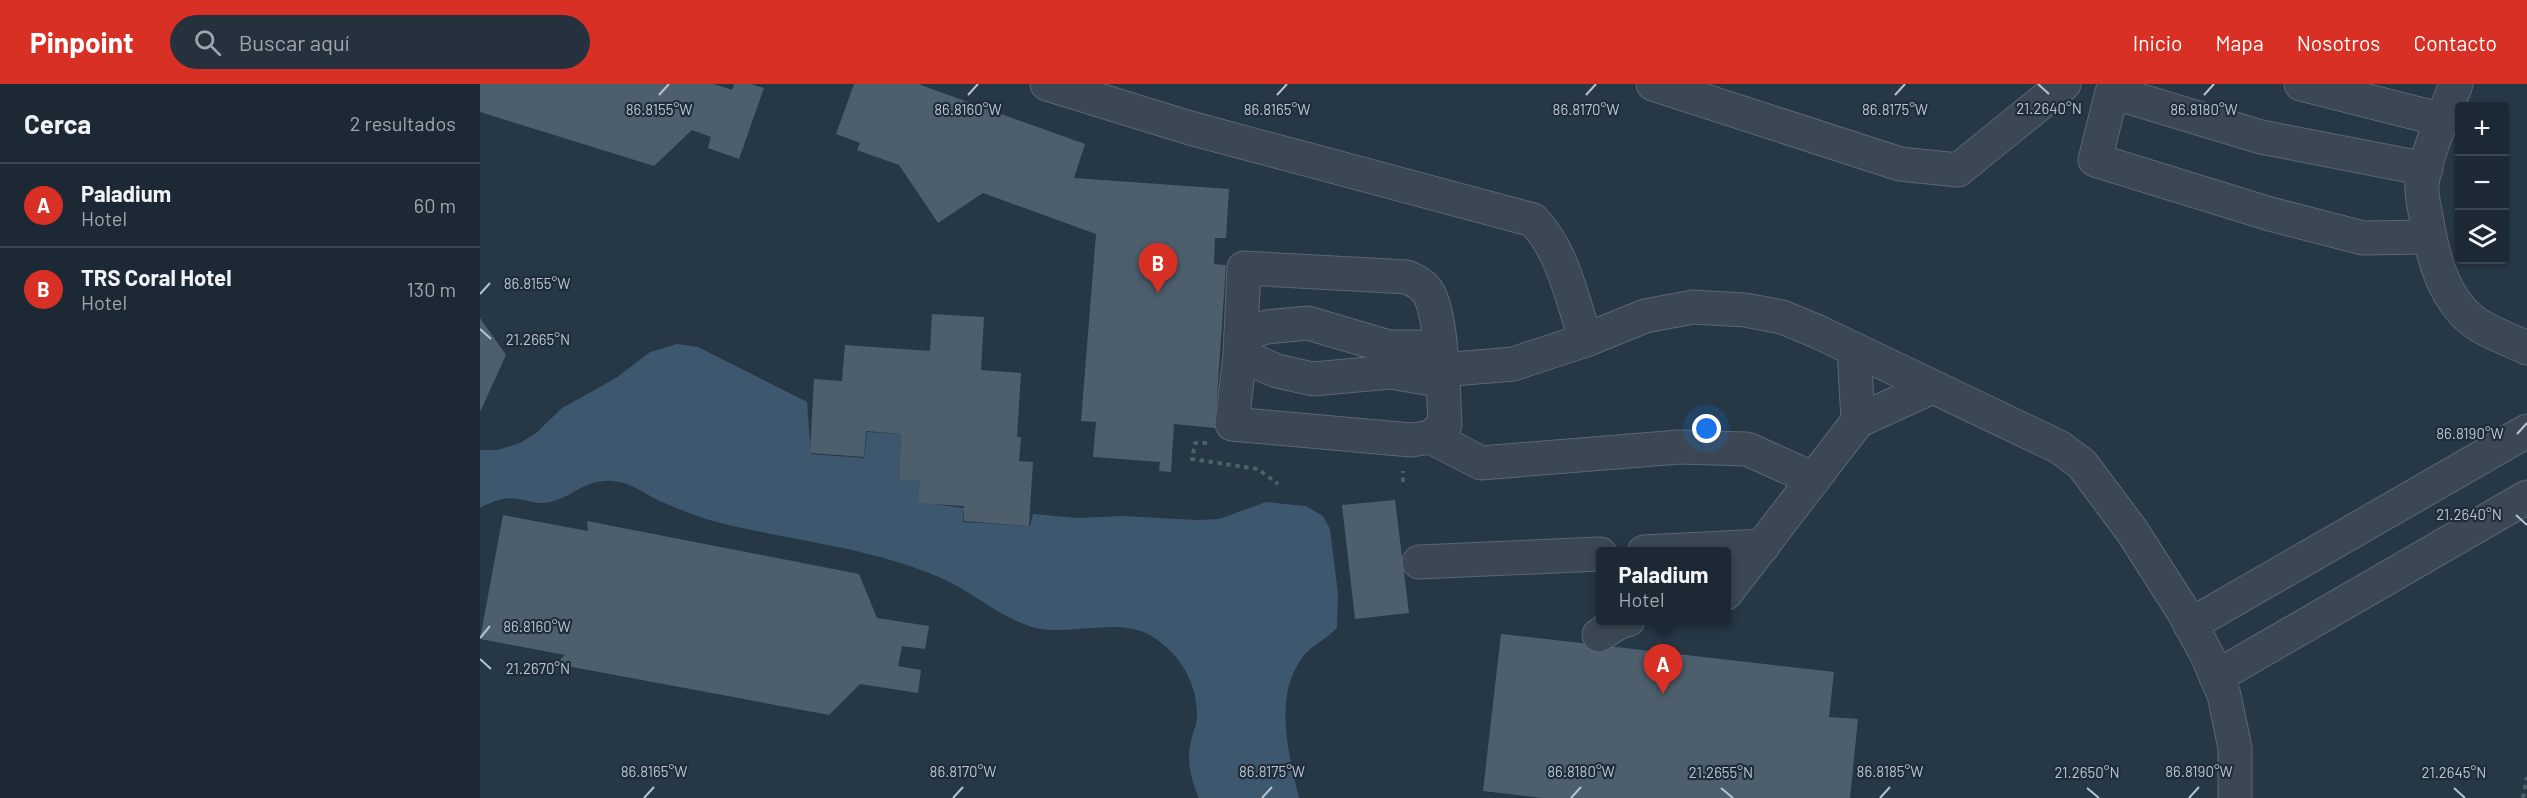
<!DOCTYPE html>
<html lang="es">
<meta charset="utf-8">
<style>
body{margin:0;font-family:Barlow,sans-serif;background:#25313c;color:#f1f3f6}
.controls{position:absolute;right:18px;top:18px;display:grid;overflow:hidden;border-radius:6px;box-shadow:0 2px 4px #0004}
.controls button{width:54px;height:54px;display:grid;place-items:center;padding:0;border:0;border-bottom:2px solid #3a454f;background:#1c2934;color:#f1f3f6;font:30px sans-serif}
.you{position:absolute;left:1227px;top:345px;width:21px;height:21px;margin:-15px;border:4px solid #fff;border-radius:50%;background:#1a73e8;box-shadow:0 0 0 9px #1a73e833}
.badge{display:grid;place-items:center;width:39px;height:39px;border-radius:50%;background:#d93025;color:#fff;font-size:20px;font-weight:700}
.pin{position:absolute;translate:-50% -50px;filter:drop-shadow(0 2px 3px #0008)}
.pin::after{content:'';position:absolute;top:32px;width:21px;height:18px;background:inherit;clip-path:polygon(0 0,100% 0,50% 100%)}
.popup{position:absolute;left:1116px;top:463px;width:135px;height:78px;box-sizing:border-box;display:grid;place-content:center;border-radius:6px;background:#1c2934;filter:drop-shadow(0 2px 4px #0005);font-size:20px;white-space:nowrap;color:#a0a6ac}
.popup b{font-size:22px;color:#f1f3f6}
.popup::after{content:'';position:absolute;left:50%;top:100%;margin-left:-12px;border:12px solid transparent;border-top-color:#1c2934}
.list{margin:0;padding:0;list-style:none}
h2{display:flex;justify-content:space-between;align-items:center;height:78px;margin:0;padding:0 24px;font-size:26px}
h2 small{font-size:20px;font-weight:400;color:#a0a6ac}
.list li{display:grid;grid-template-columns:39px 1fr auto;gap:18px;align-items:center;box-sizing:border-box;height:84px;padding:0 24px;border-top:2px solid #3a454f}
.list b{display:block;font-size:22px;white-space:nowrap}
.list p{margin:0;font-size:20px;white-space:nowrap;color:#a0a6ac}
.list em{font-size:20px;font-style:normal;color:#a0a6ac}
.icon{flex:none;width:33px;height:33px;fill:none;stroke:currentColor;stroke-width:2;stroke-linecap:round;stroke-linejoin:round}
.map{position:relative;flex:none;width:2047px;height:714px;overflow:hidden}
header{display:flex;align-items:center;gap:36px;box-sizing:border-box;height:84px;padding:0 30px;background:#d93025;color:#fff}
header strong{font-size:28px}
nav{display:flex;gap:33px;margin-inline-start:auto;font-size:21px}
.search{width:420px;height:54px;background:#25313c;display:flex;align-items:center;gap:15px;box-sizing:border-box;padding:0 21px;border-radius:33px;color:#a0a6ac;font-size:22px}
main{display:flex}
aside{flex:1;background:#1c2934}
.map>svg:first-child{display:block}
.water{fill:#3c576e}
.building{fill:#4d5f6d}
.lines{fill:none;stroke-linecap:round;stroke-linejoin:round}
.minor-casing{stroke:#5a6672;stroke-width:35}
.path{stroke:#496363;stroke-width:4;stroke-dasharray:4.5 4.5;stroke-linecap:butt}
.minor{stroke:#3b4854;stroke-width:33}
.ticks{fill:none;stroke:#b9c3ce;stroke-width:2}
.ticks-label{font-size:15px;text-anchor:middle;fill:#b9c3ce;stroke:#1f2d3a;stroke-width:4.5;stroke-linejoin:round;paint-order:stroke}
</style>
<header>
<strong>Pinpoint</strong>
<div class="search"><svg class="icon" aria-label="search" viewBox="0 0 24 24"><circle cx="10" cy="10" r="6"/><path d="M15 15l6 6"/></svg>Buscar aquí</div>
<nav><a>Inicio</a><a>Mapa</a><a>Nosotros</a><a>Contacto</a></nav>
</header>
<main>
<aside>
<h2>Cerca<small>2 resultados</small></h2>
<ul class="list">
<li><span class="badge">A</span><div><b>Paladium</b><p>Hotel</p></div><em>60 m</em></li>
<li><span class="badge">B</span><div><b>TRS Coral Hotel</b><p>Hotel</p></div><em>130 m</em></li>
</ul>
</aside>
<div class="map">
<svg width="2047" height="714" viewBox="0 0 2047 714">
<rect width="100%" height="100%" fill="#263745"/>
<!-- water -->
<path class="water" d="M197,260L218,263L327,318L331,370L384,374L387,348L421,350L419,396L441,397L439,418L484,424L483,438L550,442L553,430L598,434L642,432L717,436L739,435L786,418L826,422L843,432L850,445L858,509L857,544C847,555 830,562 822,574C793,614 809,671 819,714H719C711,696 706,676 711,657C712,650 716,643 717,635C718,602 703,574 676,555C641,530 593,554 552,543C519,533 493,508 461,494C388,462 309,457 233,437C216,432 198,425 182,418C166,411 151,398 133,397C105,395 93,413 70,418C59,421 49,417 39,415C26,412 11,418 0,424V366H17L40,359L56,349L82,324L136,294L170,268Z"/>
<!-- building -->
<g class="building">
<polygon points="0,0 234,0 252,6 254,0 271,0 284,4 259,75 228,64 231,53 212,46 174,82 0,28"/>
<polygon points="374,0 438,0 605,60 594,94 749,105 746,154 735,154 734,180 746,181 735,344 694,340 691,388 679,387 680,378 613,373 616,338 601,337 616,150 503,109 458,139 419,81 377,66 380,59 356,50"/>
<polygon points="452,230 504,233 501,286 541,289 537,353 541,353 539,377 553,378 549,442 484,437 484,422 438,419 440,397 419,396 421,350 386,347 384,373 330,369 334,295 362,297 365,261 450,267"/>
<polygon points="0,234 26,271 0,328"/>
<polygon points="915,416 929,529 875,535 862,421"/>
<polygon points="23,431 108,447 107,437 379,490 397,534 449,542 445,565 422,562 418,582 441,586 438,609 380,600 349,631 76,580 85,571 0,555"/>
<polygon points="1021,550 1354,588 1349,633 1378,635 1370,714 1063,714 1003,707"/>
</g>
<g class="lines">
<defs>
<g id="minor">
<path d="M567,0L710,44L1053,136C1083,166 1092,216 1106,256"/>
<polyline points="1173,0 1420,80 1478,86 1584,0"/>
<polyline points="1821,0 1963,36"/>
<path d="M1976,0C1964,32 1947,66 1942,100C1941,110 1944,122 1946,132C1952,170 1963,217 1997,240C2012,250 2031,256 2047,264"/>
<polyline points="1946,85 1781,53 1632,8 1615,76 1790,130 1883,154 1949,153"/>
<path d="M764,184L927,193C936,197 944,201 949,210C963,237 963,308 965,340L951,353L931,356L752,340L760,271Z"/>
<polyline points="761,251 787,243 828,239 909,263 959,263"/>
<polyline points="1374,265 1378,337"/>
<polyline points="760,271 797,287 833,295 911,288 962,297"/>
<polyline points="961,286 1033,280 1106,256 1165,232 1213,223 1265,226 1302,233 1336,247 1579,363 1602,380 1652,447 1703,527 1727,571 1744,611 1755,664 1755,714"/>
<polyline points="951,353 1001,379 1199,363 1267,365 1334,395"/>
<polyline points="1164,468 1283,462"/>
<polyline points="939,478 1120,470"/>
<polyline points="1246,509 1378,337 1452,303"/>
<polyline points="1710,541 2047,347"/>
<polyline points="1119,551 1139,538 1148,536"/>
<polyline points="1736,593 2047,413"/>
</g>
</defs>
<!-- minor casing -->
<use href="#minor" class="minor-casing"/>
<!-- path -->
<g class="path">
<polyline points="727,359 715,359 712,375 778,385 798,400"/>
<polyline points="923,398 923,387"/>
<polyline points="2043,714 2047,693"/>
</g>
<!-- minor -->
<use href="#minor" class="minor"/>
</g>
<!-- ticks -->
<path class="ticks" d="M1558,0L1569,10M179,11L189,0M488,11L498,0M797,11L807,0M1106,11L1116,0M1415,11L1425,0M1724,11L1734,0M0,210L10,199M0,245L11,255M2037,350L2047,339M2036,431L2047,441M0,554L10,542M0,575L11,585M1241,704L1253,714M1607,704L1619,714M1974,704L1985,714M164,714L174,703M473,714L483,703M782,714L792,703M1091,714L1101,703M1400,714L1410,703M1709,714L1719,703"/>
<g class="ticks-label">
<text x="1569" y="30">21.2640°N</text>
<text x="179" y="31">86.8155°W</text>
<text x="488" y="31">86.8160°W</text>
<text x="797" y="31">86.8165°W</text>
<text x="1106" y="31">86.8170°W</text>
<text x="1415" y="31">86.8175°W</text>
<text x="1724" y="31">86.8180°W</text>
<text x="57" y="205">86.8155°W</text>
<text x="58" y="261">21.2665°N</text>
<text x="1990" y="355">86.8190°W</text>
<text x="1989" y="436">21.2640°N</text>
<text x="57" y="548">86.8160°W</text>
<text x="58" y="590">21.2670°N</text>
<text x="174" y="693">86.8165°W</text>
<text x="483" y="693">86.8170°W</text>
<text x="792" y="693">86.8175°W</text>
<text x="1101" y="693">86.8180°W</text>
<text x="1410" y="693">86.8185°W</text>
<text x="1719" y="693">86.8190°W</text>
<text x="1241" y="694">21.2655°N</text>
<text x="1607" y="694">21.2650°N</text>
<text x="1974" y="694">21.2645°N</text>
</g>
</svg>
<div class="controls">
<button>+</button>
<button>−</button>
<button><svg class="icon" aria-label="layers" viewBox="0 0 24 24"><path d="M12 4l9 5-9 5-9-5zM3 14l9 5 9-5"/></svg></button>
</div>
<div class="you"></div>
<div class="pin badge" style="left:1183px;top:610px">A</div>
<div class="popup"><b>Paladium</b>Hotel</div>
<div class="pin badge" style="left:678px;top:209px">B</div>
</div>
</main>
